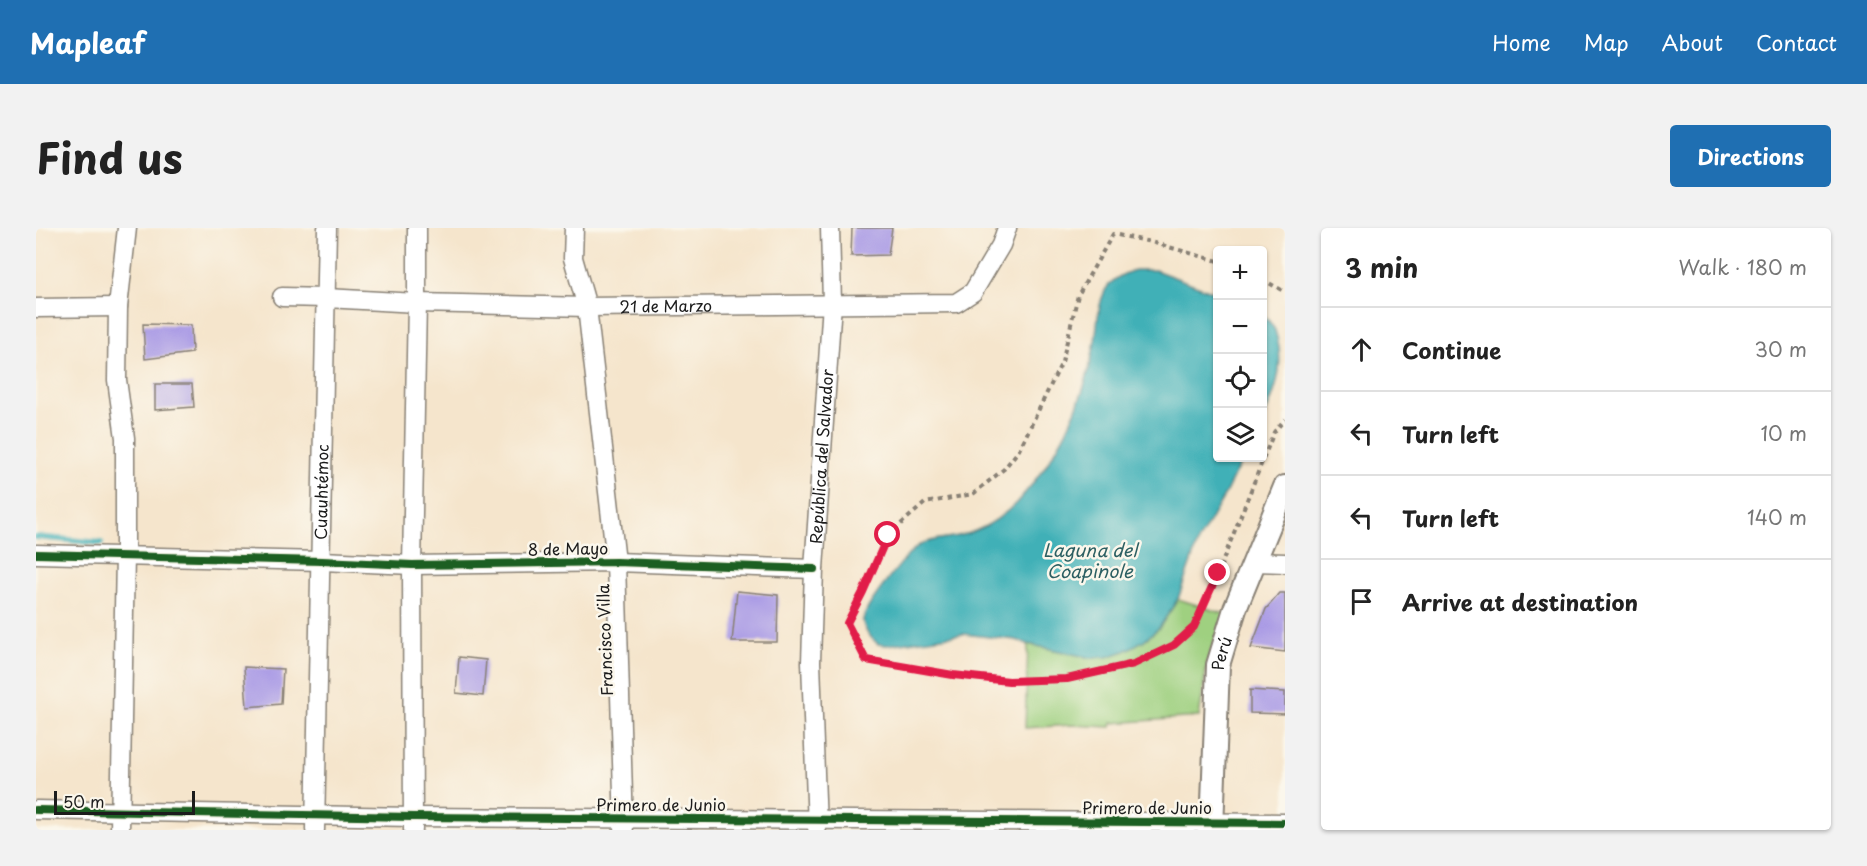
<!DOCTYPE html>
<meta charset="utf-8">
<style>
body{margin:0;font-family:"Playpen Sans",sans-serif;background:#f2f2f2;color:#222}
.controls{position:absolute;right:18px;top:18px;display:grid;overflow:hidden;border-radius:6px;box-shadow:0 2px 4px #0004}
.controls button{width:54px;height:54px;display:grid;place-items:center;padding:0;border:0;border-bottom:2px solid #e0e0e0;background:#fff;color:#222;font:30px sans-serif}
.scale{position:absolute;left:18px;bottom:15px;width:141px;box-sizing:border-box;padding-left:6px;border:3px solid #1c1c1c;border-top:0;font-size:16px;line-height:21px;white-space:nowrap;color:#1c1c1c;-webkit-text-stroke:4px #fbf7ec;paint-order:stroke}
.stop{position:absolute;width:18px;height:18px;margin:-14px;border:4px solid #e11d48;border-radius:50%;background:#fff}
.stop.end{background:#e11d48;border-color:#fff;box-shadow:0 2px 6px #0008}
.list{margin:0;padding:0;list-style:none}
h2{display:flex;justify-content:space-between;align-items:center;height:78px;margin:0;padding:0 24px;font-size:26px}
h2 small{font-size:20px;font-weight:400;color:#767676}
.list li{display:grid;grid-template-columns:39px 1fr auto;gap:18px;align-items:center;box-sizing:border-box;height:84px;padding:0 24px;border-top:2px solid #e0e0e0}
.list b{display:block;font-size:22px;white-space:nowrap}
.list em{font-size:20px;font-style:normal;color:#767676}
.icon{flex:none;width:33px;height:33px;fill:none;stroke:currentColor;stroke-width:2;stroke-linecap:round;stroke-linejoin:round}
.map{position:relative;flex:none;width:1249px;height:602px;overflow:hidden;border-radius:6px}
header{display:flex;align-items:center;gap:36px;box-sizing:border-box;height:84px;padding:0 30px;background:#1f6fb2;color:#fff}
header strong{font-size:28px}
nav{display:flex;gap:33px;margin-inline-start:auto;font-size:21px}
.intro{display:flex;align-items:center;justify-content:space-between;box-sizing:border-box;height:144px;padding:0 36px}
h1{margin:0;font-size:42px}
.button{padding:15px 27px;border-radius:6px;background:#1f6fb2;color:#fff;font-size:21px;font-weight:700}
main{display:flex;gap:36px;padding:0 36px}
aside{flex:1;background:#fff;border-radius:6px;box-shadow:0 2px 4px #0004}
.map>svg:first-child{display:block}
.green{fill:#9fd080;stroke:#5e764e;stroke-width:1.5}
.water{fill:#3fb0b7;stroke:#2e666a;stroke-width:1.5}
.lines{fill:none;stroke-linecap:round;stroke-linejoin:round}
.stream{stroke:#3fb0b7;stroke-width:6}
.building{fill:#a99ae5}
.minor-casing{stroke:#888074;stroke-width:21}
.tertiary-casing{stroke:#888074;stroke-width:26}
.path{stroke:#888074;stroke-width:4;stroke-dasharray:4.5 4.5;stroke-linecap:butt}
.minor{stroke:#fff;stroke-width:18}
.tertiary{stroke:#fff;stroke-width:22}
.cycleway-casing{stroke:#fbf7ec;stroke-width:11}
.cycleway{stroke:#1b5e20;stroke-width:8}
.route{stroke:#e11d48;stroke-width:8}
.labels{text-anchor:middle;stroke-width:5;stroke-linejoin:round;paint-order:stroke}
.street-label{font-size:16px;fill:#1c1c1c;stroke:#fbf7ec}
.water-label{font-size:18px;font-style:italic;fill:#2c5f62;stroke:#fbf7ec}
</style>
<header>
<strong>Mapleaf</strong>
<nav><a>Home</a><a>Map</a><a>About</a><a>Contact</a></nav>
</header>
<div class="intro"><h1>Find us</h1><a class="button">Directions</a></div>
<main>
<div class="map">
<svg width="1249" height="602" viewBox="0 0 1249 602">
<rect width="100%" height="100%" fill="#fbf7ec"/>
<filter id="ink" filterUnits="userSpaceOnUse"><feTurbulence type="fractalNoise" baseFrequency=".0167" numOctaves="2"/><feDisplacementMap in="SourceGraphic" scale="12" xChannelSelector="R" yChannelSelector="G"/><feConvolveMatrix kernelMatrix="1 2 1 2 8 2 1 2 1" color-interpolation-filters="sRGB"/></filter>
<filter id="wash" filterUnits="userSpaceOnUse"><feTurbulence type="fractalNoise" baseFrequency=".008" numOctaves="4" result="noise"/><feDisplacementMap in="SourceGraphic" scale="24" xChannelSelector="R" yChannelSelector="G"/><feGaussianBlur stdDeviation="1.35" result="paint"/><feColorMatrix in="noise" values="0 0 0 0 0 0 0 0 0 0 0 0 0 0 0 0 0 1.4 0 .05"/><feComposite in="paint" operator="in"/></filter>
<g filter="url(#wash)">
<rect width="100%" height="100%" fill="#f5e5cc"/>
<!-- green -->
<polygon class="green" points="1142,371 1189,386 1172,430 1163,489 1076,495 1075,499 1035,497 989,500 992,416 1055,430 1107,413 1123,400"/>
<!-- water -->
<g class="water">
<path d="M1099,42H1119L1181,65L1182,230H1207L1188,268L1162,314L1142,371L1123,400L1107,413L1089,423L1071,429L1055,430L992,416L980,412L927,406L851,417L842,416C836,411 828,403 827,394C825,382 871,326 882,318C895,310 912,311 926,307C947,302 965,290 980,275C1021,231 1047,178 1058,119C1062,101 1060,82 1068,65C1073,52 1086,46 1099,42Z"/>
<path d="M1227,88C1233,91 1235,96 1239,102C1249,131 1242,162 1227,190Z"/>
</g>
<g class="lines">
<!-- stream -->
<polyline class="stream" points="0,309 65,315"/>
</g>
<g id="blocks">
<!-- building -->
<g class="building">
<polygon points="816,0 856,0 852,27 815,28"/>
<polygon points="107,96 155,97 156,125 109,131"/>
<polygon points="119,156 156,156 158,179 119,182"/>
<polygon points="701,363 742,367 741,414 696,414"/>
<polygon points="1244,365 1249,365 1249,424 1215,420 1230,381"/>
<polygon points="423,429 450,432 447,468 420,465"/>
<polygon points="208,439 247,441 245,476 211,479"/>
<polygon points="1214,462 1249,464 1249,486 1214,485"/>
</g>
</g>
</g>
<g filter="url(#ink)">
<use href="#blocks" fill-opacity="0" stroke="#888074" stroke-width="1.5"/>
<g class="lines">
<defs>
<g id="minor">
<polyline points="538,0 537,30 551,79 580,334 588,600"/>
<path id="s1" d="M246,69L290,70L381,75L551,79L920,75L937,64L965,17L971,0"/>
<polyline points="0,80 82,79"/>
<polyline points="0,326 286,333 376,337 580,334 778,341"/>
<polyline points="1217,334 1249,335"/>
<polyline points="0,582 377,589 1249,595"/>
<path id="s2" d="M781,600L775,434L778,341L796,75L794,0"/>
<polyline points="84,602 89,327 89,210 81,152 82,79 91,0"/>
<path id="s3" d="M279,602L291,0"/>
<polyline points="377,602 376,337 381,75 381,0"/>
</g>
<g id="tertiary">
<path id="s4" d="M1176,602L1182,437L1199,381L1249,259"/>
</g>
</defs>
<!-- minor casing -->
<use href="#minor" class="minor-casing"/>
<!-- tertiary casing -->
<use href="#tertiary" class="tertiary-casing"/>
<!-- path -->
<g class="path">
<polyline points="1182,33 1115,14 1077,6 1042,67 1026,134 983,222 968,241 937,266 889,275 852,307 827,364 811,395 830,431 917,447 973,453 1031,451 1098,436 1138,417 1158,399 1182,345 1238,204 1249,191"/>
<polyline points="1226,51 1249,64"/>
</g>
<!-- minor -->
<use href="#minor" class="minor"/>
<!-- tertiary -->
<use href="#tertiary" class="tertiary"/>
<defs>
<g id="cycleway">
<polyline points="0,326 286,333 376,337 580,334 778,341"/>
<polyline points="0,582 377,589 1249,595"/>
</g>
</defs>
<!-- cycleway casing -->
<use href="#cycleway" class="cycleway-casing"/>
<!-- cycleway -->
<use href="#cycleway" class="cycleway"/>
</g>
</g>
<g class="lines" filter="url(#ink)">
<!-- route -->
<polyline class="route" points="852,307 827,364 811,395 830,432 917,447 973,453 1031,451 1098,436 1138,417 1158,399 1182,345"/>
</g>
<g class="labels">
<!-- street labels -->
<g class="street-label">
<text dy="6" stroke="none"><textPath href="#s1" startOffset="384">21 de Marzo</textPath></text>
<text dy="6" stroke="none"><textPath href="#s2" startOffset="372">República del Salvador</textPath></text>
<text dy="6" stroke="none"><textPath href="#s3" startOffset="338">Cuauhtémoc</textPath></text>
<text transform="translate(532 321) rotate(-1)" y="6">8 de Mayo</text>
<text transform="translate(569 412) rotate(-92)" y="6">Francisco Villa</text>
<text dy="6" stroke="none"><textPath href="#s4" startOffset="177">Perú</textPath></text>
<text x="625" y="583">Primero de Junio</text>
<text x="1111" y="586">Primero de Junio</text>
</g>
<!-- water labels -->
<g class="water-label">
<text x="1054" y="329">Laguna del<tspan x="1054" dy="21">Coapinole</tspan></text>
</g>
</g>
</svg>
<div class="controls">
<button>+</button>
<button>−</button>
<button><svg class="icon" aria-label="locate" viewBox="0 0 24 24"><circle cx="12" cy="12" r="6"/><path d="M12 2v4M12 18v4M2 12h4M18 12h4"/></svg></button>
<button><svg class="icon" aria-label="layers" viewBox="0 0 24 24"><path d="M12 4l9 5-9 5-9-5zM3 14l9 5 9-5"/></svg></button>
</div>
<div class="scale">50 m</div>
<div class="stop" style="left:852px;top:307px"></div>
<div class="stop end" style="left:1182px;top:345px"></div>
</div>
<aside>
<h2>3 min<small>Walk · 180 m</small></h2>
<ul class="list">
<li><svg class="icon" aria-label="ahead" viewBox="0 0 24 24"><path d="M12 20V5M6 11l6-6 6 6"/></svg><div><b>Continue</b></div><em>30 m</em></li>
<li><svg class="icon" aria-label="left" viewBox="0 0 24 24"><path d="M17 20v-9H6M10 6l-5 5 5 5"/></svg><div><b>Turn left</b></div><em>10 m</em></li>
<li><svg class="icon" aria-label="left" viewBox="0 0 24 24"><path d="M17 20v-9H6M10 6l-5 5 5 5"/></svg><div><b>Turn left</b></div><em>140 m</em></li>
<li><svg class="icon" aria-label="arrive" viewBox="0 0 24 24"><path d="M6 21V4h12l-3 4 3 4H6"/></svg><div><b>Arrive at destination</b></div></li>
</ul>
</aside>
</main>
